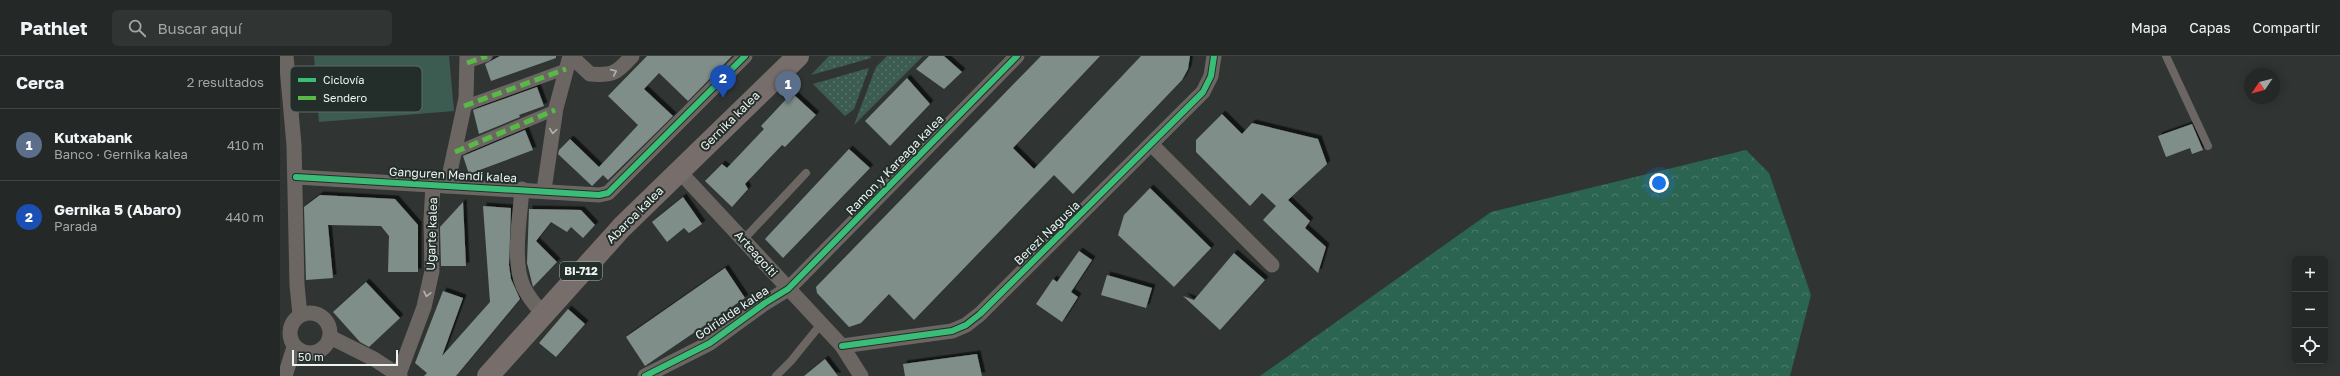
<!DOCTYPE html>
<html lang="es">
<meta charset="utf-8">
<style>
body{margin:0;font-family:"Golos Text",sans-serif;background:#303432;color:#f1f3f6}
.controls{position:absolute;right:12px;bottom:12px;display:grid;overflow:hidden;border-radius:6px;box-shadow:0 2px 10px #0003}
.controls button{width:36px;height:36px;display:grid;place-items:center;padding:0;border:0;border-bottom:1px solid #414443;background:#242826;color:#f1f3f6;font:20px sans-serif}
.compass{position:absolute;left:1964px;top:12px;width:36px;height:36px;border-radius:50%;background:#242826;box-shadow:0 2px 10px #0003;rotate:235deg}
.scale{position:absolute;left:12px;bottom:10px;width:106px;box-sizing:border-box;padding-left:4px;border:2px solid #ecf3f0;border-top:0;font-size:11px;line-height:14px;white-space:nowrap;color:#ecf3f0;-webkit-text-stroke:3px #232e2a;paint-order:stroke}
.you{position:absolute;left:1379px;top:127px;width:14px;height:14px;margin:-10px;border:3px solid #fff;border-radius:50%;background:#1a73e8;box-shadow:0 0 0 6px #1a73e833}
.badge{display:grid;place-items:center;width:26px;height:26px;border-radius:50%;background:#d6ab8b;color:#fff;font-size:13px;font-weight:700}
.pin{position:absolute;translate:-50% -33px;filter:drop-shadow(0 1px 2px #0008)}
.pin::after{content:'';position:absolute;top:21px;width:14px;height:12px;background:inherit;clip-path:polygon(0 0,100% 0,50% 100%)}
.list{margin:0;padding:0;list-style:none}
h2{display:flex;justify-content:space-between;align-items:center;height:52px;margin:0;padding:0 16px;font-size:17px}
h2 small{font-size:13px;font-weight:400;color:#a3a6a7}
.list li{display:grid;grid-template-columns:26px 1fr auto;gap:12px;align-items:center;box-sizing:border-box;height:72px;padding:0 16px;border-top:1px solid #414443}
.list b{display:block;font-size:15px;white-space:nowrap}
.list p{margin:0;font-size:13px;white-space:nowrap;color:#a3a6a7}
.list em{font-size:13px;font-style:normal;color:#a3a6a7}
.icon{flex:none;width:22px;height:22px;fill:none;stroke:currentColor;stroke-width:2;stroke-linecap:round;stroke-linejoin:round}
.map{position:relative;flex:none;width:2060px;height:320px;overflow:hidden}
header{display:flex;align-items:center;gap:24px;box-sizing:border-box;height:56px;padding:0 20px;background:#242826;border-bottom:1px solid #414443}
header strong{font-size:19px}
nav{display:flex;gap:22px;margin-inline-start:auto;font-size:14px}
.search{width:280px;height:36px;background:#303432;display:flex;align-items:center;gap:10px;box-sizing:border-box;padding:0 14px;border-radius:6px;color:#a3a6a7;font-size:15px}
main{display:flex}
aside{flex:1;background:#242826}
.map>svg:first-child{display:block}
.grass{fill:#3d5c51}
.forest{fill:url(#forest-crowns)}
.park{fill:url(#park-dots)}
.building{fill:#7f8e88;filter:url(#shadow)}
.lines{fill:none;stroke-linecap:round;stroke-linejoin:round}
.service{stroke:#6c6663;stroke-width:8}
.pedestrian{stroke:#6c6663;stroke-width:11}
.minor{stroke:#6c6663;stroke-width:15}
.primary{stroke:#776e6b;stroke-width:22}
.quiet{stroke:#58b947;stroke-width:5;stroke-dasharray:10 5;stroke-linecap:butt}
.cycleway-casing{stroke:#232e2a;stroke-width:8}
.cycleway{stroke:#3abd76;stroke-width:6}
.oneway{stroke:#b2b4b1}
.labels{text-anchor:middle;stroke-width:4;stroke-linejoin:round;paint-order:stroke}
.shield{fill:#232e2a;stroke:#b0b8b5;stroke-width:1}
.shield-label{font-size:11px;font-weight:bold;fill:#ecf3f0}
.street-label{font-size:12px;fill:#ecf3f0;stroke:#232e2a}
.key{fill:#232e2a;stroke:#5f6965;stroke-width:1}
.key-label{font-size:11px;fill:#ecf3f0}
</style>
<header>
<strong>Pathlet</strong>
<div class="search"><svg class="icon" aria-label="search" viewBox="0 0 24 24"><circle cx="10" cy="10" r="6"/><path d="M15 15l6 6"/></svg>Buscar aquí</div>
<nav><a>Mapa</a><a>Capas</a><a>Compartir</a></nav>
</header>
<main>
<aside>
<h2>Cerca<small>2 resultados</small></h2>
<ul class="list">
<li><span class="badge" style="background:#5c6f8a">1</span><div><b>Kutxabank</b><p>Banco · Gernika kalea</p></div><em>410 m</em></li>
<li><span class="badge" style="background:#1a4fb4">2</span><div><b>Gernika 5 (Abaro)</b><p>Parada</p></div><em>440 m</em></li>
</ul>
</aside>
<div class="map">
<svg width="2060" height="320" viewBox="0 0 2060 320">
<defs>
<pattern id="forest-crowns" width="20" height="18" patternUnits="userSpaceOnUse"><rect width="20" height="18" fill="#2c6452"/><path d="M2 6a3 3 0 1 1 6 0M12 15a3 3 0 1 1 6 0" fill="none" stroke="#4b7b6b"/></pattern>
<pattern id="park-dots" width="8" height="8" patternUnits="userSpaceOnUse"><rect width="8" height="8" fill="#3d5c51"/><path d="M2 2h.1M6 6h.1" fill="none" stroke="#59746a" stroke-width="1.8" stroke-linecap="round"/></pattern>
<filter id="shadow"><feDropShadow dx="3.5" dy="-3.5" stdDeviation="0" flood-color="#0009"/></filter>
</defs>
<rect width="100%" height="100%" fill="#303533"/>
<!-- grass -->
<polygon class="grass" points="34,0 169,0 174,55 39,66"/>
<!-- forest -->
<polygon class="forest" points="1466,94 1489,117 1531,239 1510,320 980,320 1211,156"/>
<!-- park -->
<g class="park">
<polygon points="549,0 590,0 591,2 531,19"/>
<polygon points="607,0 643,0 574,69 596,11"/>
<polygon points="589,12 574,53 565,60 533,28"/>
</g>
<!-- building -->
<g class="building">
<polygon points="220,0 276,0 276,2 211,25 205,8"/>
<polygon points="367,0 452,0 408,45 379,17 364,33 393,60 328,124 323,119 312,130 278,98 279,94 290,83 319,111 358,69 328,40"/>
<polygon points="649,0 664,0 682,16 664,33 636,13"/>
<polygon points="761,0 820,0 733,92 754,113 861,0 910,0 908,13 902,24 793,138 774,119 634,264 609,238 581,267 569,271 537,237 536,231"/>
<polygon points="627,22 650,48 610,90 585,65"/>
<polygon points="257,31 264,50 239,59 240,61 199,78 193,54"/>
<polygon points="512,37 536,59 505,91 502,89 465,128 468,133 452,151 425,125 442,108 447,112 484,73 481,70"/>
<polygon points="942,58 962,78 972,67 1038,83 1047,108 1008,144 1030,165 1025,172 1046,191 1038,217 983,164 996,150 982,137 970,150 916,96 916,84"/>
<polygon points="1912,68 1923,94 1912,98 1910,92 1886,101 1878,80"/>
<polygon points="245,74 253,94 189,118 183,100"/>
<polygon points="569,93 590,112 503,202 485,183"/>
<polygon points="870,132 931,192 894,231 838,179 844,159"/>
<polygon points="40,139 115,143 138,169 138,216 108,216 109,180 101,170 48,169 53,222 26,224 24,151"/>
<polygon points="403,141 422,168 409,177 404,172 387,186 372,166"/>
<polygon points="183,146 186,210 161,210 160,171"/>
<polygon points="203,150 231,152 229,209 231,223 240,243 176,320 144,320 147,317 135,307 163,235 183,242 162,300 210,246"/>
<polygon points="249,153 301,154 315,169 303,182 291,171 287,176 271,166 256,185 277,206 253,231 247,207"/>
<polygon points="799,195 812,204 791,236 798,241 782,266 756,248 773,223 777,226"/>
<polygon points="954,197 985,224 940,274 903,240 914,244"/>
<polygon points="445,212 465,242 365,310 346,281"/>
<polygon points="827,219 872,232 866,252 821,239"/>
<polygon points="86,226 120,262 89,291 80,286 53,256"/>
<polygon points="288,253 305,268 276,301 259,287"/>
<polygon points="697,298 702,320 625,320 623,308"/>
<polygon points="545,303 558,320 524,320"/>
</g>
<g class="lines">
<!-- service -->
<g class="service">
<polyline points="1886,0 1928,90"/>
<polyline points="463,184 526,117"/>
<polyline points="496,320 511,305 541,268"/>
</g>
<!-- pedestrian -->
<g class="pedestrian">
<polyline points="187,7 207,0"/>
<polyline points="184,50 286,13"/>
<polyline points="175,96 275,54"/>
</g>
<!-- minor -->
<g class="minor">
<polyline points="6,0 14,89 17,229 20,259"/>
<path d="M291,0L310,18C333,20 337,17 352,0"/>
<polyline points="872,89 992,209"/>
<polyline points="399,115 562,290 581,320"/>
<polyline points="16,121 319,139 328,137 465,0"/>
<polyline points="167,130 186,42 187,0"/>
<path d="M242,133C240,161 232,205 243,230C248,241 255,249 263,258"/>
<polyline points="264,134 276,52 290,0"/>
<circle cx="30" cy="277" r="20"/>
<polyline points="50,281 94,303 120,320"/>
<polyline points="562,290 672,275 686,269 700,258 923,36 931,20 934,0"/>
<polyline points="119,318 144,251 152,215 151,164 153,129"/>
<polyline points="5,320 14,291"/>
<polyline points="365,320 430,287 485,247 508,233 737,0"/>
</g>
<!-- primary -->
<polyline class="primary" points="208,320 342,171 518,0"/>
<!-- quiet -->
<g class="quiet">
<polyline points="187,7 207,0"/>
<polyline points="184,50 286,13"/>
<polyline points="175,96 275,54"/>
</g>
<defs>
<g id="cycleway">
<polyline points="16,121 319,139 328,137 465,0"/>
<polyline points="562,290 672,275 686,269 700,258 923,36 931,20 934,0"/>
<polyline points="365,320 430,287 485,247 508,233 737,0"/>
</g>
</defs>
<!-- cycleway casing -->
<use href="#cycleway" class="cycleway-casing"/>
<!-- cycleway -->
<use href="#cycleway" class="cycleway"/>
</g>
<!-- one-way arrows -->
<defs><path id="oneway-chevron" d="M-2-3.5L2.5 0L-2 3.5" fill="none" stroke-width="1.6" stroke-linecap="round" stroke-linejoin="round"/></defs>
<g class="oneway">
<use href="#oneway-chevron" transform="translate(334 16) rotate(-24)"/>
<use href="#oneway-chevron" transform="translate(273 75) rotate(98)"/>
<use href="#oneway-chevron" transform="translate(147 238) rotate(102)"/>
</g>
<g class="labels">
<!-- shield labels -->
<rect class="shield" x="280" y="206" width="42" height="18" rx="3"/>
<g class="shield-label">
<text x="301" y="219">BI-712</text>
</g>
<!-- street labels -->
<g class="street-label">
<text transform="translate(450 65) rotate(-45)" y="4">Gernika kalea</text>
<text transform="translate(615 109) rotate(-46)" y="4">Ramon y Kareaga kalea</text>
<text transform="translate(173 119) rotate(3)" y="4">Ganguren Mendi kalea</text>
<text transform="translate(355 159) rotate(-45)" y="4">Abaroa kalea</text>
<text transform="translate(767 177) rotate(-44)" y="4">Berezi Nagusia</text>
<text transform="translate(152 178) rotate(-88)" y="4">Ugarte kalea</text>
<text transform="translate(476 198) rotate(48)" y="4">Arteagoiti</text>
<text transform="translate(452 257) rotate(-34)" y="4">Goirialde kalea</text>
</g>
</g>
<!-- legend -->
<rect x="10" y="10" width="132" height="46" rx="6" class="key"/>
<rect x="18" y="22" width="18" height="4" fill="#3abd76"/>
<rect x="18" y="40" width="18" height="4" fill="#58b947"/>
<g class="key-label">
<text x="43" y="28">Ciclovía</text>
<text x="43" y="46">Sendero</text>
</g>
</svg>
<div class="controls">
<button>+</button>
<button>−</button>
<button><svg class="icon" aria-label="locate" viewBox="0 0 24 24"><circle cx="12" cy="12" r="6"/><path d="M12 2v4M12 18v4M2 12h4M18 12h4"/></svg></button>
</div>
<svg class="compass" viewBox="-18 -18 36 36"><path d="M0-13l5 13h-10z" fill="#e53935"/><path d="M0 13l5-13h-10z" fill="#a3a6a7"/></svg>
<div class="scale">50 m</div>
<div class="you"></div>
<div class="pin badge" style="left:508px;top:48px;background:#5c6f8a">1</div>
<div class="pin badge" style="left:443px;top:42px;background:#1a4fb4">2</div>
</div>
</main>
